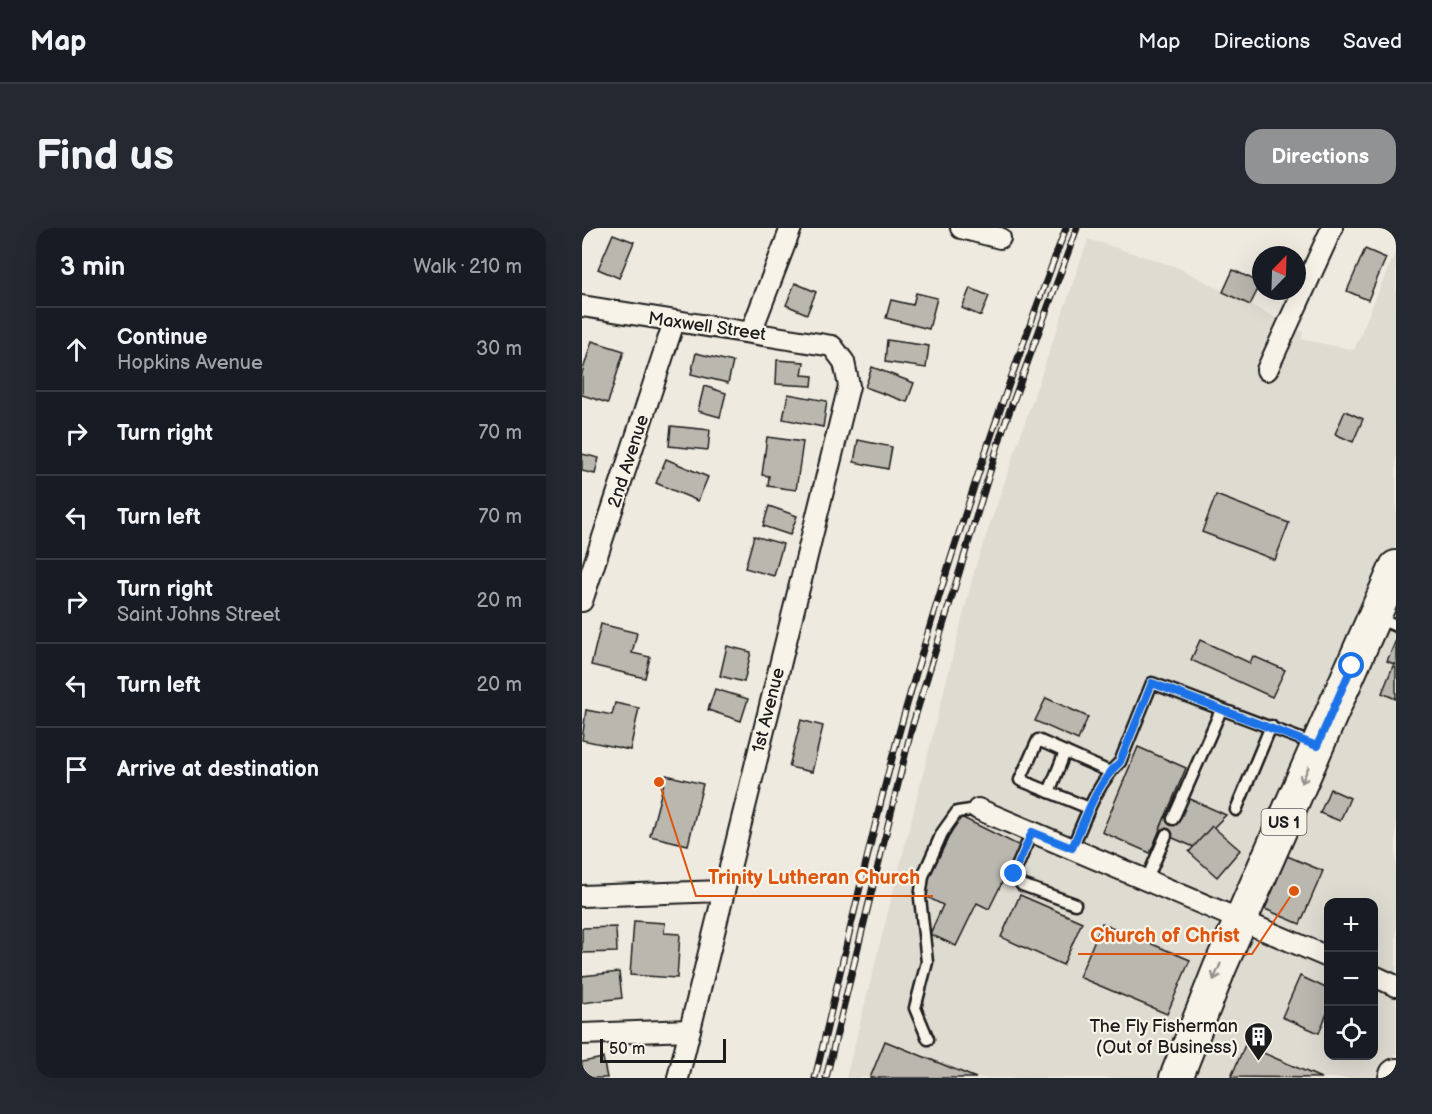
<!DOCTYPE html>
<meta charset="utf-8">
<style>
body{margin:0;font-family:"Balsamiq Sans",sans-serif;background:#242831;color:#f1f3f6}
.controls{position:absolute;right:18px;bottom:18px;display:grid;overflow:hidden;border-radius:12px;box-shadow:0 6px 24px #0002}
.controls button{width:54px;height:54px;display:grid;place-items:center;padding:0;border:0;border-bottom:2px solid #363941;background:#171b24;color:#f1f3f6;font:30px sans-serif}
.compass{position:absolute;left:670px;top:18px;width:54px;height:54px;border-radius:50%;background:#171b24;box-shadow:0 6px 24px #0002;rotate:23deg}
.scale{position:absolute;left:18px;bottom:15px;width:126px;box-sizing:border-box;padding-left:6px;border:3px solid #1c1c1c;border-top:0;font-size:16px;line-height:21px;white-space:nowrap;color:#1c1c1c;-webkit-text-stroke:4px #f7f3e8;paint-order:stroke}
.stop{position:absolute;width:18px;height:18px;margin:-14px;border:4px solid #1a73e8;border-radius:50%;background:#fff}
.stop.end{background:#1a73e8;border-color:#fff;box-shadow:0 2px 6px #0008}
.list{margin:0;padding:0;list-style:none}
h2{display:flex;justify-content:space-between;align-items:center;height:78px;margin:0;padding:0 24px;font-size:26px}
h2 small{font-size:20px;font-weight:400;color:#9ea1a6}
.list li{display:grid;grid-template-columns:39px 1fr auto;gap:18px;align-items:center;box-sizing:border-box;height:84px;padding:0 24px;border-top:2px solid #363941}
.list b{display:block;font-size:22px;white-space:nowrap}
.list p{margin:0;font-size:20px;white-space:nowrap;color:#9ea1a6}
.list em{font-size:20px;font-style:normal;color:#9ea1a6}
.icon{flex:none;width:33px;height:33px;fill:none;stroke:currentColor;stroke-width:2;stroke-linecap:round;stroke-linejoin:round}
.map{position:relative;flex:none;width:814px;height:850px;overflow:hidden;border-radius:18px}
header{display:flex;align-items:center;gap:36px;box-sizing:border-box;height:84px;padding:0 30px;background:#171b24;border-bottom:2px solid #363941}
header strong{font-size:28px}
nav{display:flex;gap:33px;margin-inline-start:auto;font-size:21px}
.intro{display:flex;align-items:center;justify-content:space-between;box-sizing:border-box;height:144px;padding:0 36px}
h1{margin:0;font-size:42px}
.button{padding:15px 27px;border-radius:18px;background:#919294;color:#fff;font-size:21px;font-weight:700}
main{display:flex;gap:36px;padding:0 36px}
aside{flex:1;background:#171b24;border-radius:18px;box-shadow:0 6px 24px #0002}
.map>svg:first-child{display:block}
.built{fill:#dedbd1}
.building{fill:#bab7af;stroke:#1c1c1c;stroke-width:1.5}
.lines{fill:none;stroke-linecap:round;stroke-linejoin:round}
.service-casing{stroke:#1c1c1c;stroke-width:15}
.minor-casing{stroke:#1c1c1c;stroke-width:24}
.primary-casing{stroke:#1c1c1c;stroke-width:36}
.service{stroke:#f7f3e8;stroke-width:10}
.minor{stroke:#f7f3e8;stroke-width:20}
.primary{stroke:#f7f3e8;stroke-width:32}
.rail-casing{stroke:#1c1c1c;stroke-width:7}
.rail{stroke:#f7f3e8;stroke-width:4.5;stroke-dasharray:14;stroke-linecap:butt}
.oneway{stroke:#94928c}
.route{stroke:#1a73e8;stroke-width:8}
.labels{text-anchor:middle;stroke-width:4.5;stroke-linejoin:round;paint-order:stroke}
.shield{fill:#f7f3e8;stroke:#5e5c59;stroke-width:1.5}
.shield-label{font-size:16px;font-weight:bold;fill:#1c1c1c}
.street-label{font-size:18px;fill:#1c1c1c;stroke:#f7f3e8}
.poi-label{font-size:18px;fill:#1c1c1c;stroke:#f7f3e8;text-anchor:end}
.leader{fill:none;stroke:#de560d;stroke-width:2}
.callout-dot{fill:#de560d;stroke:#f7f3e8;stroke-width:2}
.callout-label{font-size:20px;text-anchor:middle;font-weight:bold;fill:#de560d;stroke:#f7f3e8;stroke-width:4.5;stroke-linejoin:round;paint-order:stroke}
</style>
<header>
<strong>Map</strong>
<nav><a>Map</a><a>Directions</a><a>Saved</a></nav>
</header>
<div class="intro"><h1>Find us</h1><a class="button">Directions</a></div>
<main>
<aside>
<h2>3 min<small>Walk · 210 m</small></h2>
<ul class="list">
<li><svg class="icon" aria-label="ahead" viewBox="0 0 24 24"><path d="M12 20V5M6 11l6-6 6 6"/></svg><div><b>Continue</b><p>Hopkins Avenue</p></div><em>30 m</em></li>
<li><svg class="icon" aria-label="right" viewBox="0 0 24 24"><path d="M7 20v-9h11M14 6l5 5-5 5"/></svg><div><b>Turn right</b></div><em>70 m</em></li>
<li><svg class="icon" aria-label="left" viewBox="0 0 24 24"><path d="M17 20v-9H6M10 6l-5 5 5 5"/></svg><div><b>Turn left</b></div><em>70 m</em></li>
<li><svg class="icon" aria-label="right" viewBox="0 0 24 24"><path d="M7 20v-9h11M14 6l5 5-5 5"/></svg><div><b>Turn right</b><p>Saint Johns Street</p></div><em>20 m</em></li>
<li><svg class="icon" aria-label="left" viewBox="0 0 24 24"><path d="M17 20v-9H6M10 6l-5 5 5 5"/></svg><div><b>Turn left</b></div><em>20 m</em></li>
<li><svg class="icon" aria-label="arrive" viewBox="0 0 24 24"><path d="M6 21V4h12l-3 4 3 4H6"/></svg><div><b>Arrive at destination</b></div></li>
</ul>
</aside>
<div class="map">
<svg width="814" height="850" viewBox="0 0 814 850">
<rect width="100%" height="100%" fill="#eeeae0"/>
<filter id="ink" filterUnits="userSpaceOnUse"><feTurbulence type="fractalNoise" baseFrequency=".0167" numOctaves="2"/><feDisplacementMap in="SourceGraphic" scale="12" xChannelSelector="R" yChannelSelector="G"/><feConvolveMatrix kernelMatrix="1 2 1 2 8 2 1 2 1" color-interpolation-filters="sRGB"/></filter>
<g filter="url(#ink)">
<!-- built -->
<g class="built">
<polygon points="506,11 595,39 698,92 673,147 688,154 713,100 721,104 719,111 772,122 814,22 814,317 655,678 392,569 385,587 647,696 584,850 264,850 393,340"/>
<polygon points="814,361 814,748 792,738 792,674 746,674 746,718 671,685"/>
<polygon points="663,703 746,740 746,828 792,828 792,759 814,769 814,825 803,850 603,850"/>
</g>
<!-- building -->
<g class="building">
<polygon points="31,6 52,14 37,50 16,41"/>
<polygon points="783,21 804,30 786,72 765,63"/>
<polygon points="651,42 679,55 668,77 641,64"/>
<polygon points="213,55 234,64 225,86 204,77"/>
<polygon points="388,60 407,68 399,88 380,80"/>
<polygon points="334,65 355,70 347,101 304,90 309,72 331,77"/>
<polygon points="305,112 347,118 344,140 303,134"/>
<polygon points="10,113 42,123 26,175 0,167 0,145"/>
<polygon points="114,125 151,134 146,155 109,146"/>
<polygon points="195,132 222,134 220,147 231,148 230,158 194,156"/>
<polygon points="290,139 332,155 325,174 283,159"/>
<polygon points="122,158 144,165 138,189 116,183"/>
<polygon points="206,166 245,173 241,199 201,191"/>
<polygon points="763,183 781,191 771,214 753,206"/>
<polygon points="89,198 128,202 126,222 87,218"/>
<polygon points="185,209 221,214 214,262 186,258 187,248 180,247"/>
<polygon points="276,212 310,219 306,241 272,234"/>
<polygon points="0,226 17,230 13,246 0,243"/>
<polygon points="84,231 126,249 116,273 74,255"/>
<polygon points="634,267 707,295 693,332 620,304"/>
<polygon points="187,278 215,288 208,307 181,298"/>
<polygon points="172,308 201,316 192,348 163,340"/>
<polygon points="19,396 55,405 50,425 68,429 63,450 9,437"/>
<polygon points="618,412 668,435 671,428 703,442 690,469 609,432"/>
<polygon points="814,412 814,437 805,433"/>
<polygon points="145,418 169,424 162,454 138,448"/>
<polygon points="811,438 814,439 814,471 800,465"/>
<polygon points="133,461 166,471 159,493 126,482"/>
<polygon points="464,470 506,489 496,512 453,493"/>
<polygon points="33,475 57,480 48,522 0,512 4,482 30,487"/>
<polygon points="219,492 241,498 230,544 207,539"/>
<polygon points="556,519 604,540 568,625 520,604"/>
<polygon points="84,547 121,556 106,617 68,608"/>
<polygon points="748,561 768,570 758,593 738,585"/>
<polygon points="606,570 644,587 612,619 577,604 583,589 596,593"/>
<polygon points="377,588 438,618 407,681 395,675 374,718 348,706 361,677 339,666"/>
<polygon points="630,598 658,622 635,649 607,624"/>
<polygon points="705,628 741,643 718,696 683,681"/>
<polygon points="438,667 500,694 481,737 419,709"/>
<polygon points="52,693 83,695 82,705 98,706 95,750 48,747"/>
<polygon points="520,695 608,732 585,786 497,749"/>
<polygon points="34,699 35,724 0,725 0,700"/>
<polygon points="37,744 40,770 0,775 0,748"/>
<polygon points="718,748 746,761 746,783 737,805 700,789"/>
<polygon points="303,813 394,850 288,850"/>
<polygon points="663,817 739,850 649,849"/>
<polygon points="21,830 25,850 0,850 0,834"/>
</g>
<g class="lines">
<defs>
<g id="service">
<polyline points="795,390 814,398"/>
<polyline points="467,564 483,524"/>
<polyline points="507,580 438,552 456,512 528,544"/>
<polyline points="654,582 689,498"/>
<polyline points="591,591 639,482"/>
<polyline points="450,604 432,646 440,657 493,676"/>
<path d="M490,620C503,591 514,556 538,534L570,455L732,516"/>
<polyline points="565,651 584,607"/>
<polyline points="346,811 333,780 345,734 338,670 341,648 360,605 375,584 396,581"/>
</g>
<g id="minor">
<polyline points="379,0 418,10"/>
<polyline points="0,78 250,118 262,134 267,158 96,850"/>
<polyline points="169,104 209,0"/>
<polyline points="685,142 750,0"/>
<polyline points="0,373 92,94"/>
<polyline points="396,581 746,729"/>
<polyline points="0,668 140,663"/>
<polyline points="792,748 814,758"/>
<polyline points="0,806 108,802"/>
</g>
<g id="primary">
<polyline points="594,850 638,739 814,339"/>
<polyline points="813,850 814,847"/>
</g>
</defs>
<!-- service casing -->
<use href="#service" class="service-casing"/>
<!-- minor casing -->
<use href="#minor" class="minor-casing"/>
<!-- primary casing -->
<use href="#primary" class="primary-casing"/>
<!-- service -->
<use href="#service" class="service"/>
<!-- minor -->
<use href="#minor" class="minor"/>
<!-- primary -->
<use href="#primary" class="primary"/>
<defs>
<g id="rail">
<path d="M233,850C262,732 287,611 320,494C367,327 422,163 484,0"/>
<polyline points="244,850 330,499 421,201 495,0"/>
</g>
</defs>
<!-- rail casing -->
<use href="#rail" class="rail-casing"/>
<!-- rail -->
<use href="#rail" class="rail"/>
</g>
<!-- one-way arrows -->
<defs><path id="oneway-shaft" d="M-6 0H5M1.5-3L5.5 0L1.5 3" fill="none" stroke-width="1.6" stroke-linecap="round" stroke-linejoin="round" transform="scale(1.5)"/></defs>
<g class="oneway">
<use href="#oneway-shaft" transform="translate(723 547) rotate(114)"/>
<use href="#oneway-shaft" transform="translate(635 744) rotate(113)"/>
</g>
</g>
<g class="lines" filter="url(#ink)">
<!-- route -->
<path class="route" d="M432,646L450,604L490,620C503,591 514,556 538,534L570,455L735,518L770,438"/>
</g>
<!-- icons -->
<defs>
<symbol id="building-pin" viewBox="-11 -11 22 30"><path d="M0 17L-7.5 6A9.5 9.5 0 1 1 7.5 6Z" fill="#1c1c1c" stroke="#f7f3e8"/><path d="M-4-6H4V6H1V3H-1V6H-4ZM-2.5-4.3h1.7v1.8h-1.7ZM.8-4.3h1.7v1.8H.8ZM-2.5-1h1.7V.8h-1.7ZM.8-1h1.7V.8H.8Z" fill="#fff"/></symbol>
</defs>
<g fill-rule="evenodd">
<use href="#building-pin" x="660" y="792" width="33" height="45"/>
</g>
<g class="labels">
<!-- shield labels -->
<rect class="shield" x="679.5" y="581" width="45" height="26" rx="4.5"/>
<g class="shield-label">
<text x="702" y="600">US 1</text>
</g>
<!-- street labels -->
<g class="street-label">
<text transform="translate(125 98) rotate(8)" y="6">Maxwell Street</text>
<text transform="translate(46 233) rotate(-72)" y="6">2nd Avenue</text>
<text transform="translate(186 482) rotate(-76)" y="6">1st Avenue</text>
</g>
<!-- poi labels -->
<g class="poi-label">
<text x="656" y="804">The Fly Fisherman<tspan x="656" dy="21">(Out of Business)</tspan></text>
</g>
</g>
<!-- callouts -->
<path class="leader" d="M77 554L114 668H351M712 663L670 726H496"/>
<g class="callout-dot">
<circle cx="77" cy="554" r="6"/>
<circle cx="712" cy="663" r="6"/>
</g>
<g class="callout-label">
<text x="232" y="656">Trinity Lutheran Church</text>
<text x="583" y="714">Church of Christ</text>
</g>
</svg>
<div class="controls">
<button>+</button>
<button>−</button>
<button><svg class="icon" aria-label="locate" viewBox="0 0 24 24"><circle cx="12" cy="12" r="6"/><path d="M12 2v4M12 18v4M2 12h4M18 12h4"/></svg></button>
</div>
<svg class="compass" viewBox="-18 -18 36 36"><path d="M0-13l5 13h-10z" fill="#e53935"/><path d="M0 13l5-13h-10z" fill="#9ea1a6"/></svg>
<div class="scale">50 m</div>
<div class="stop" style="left:770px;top:438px"></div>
<div class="stop end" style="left:432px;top:646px"></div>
</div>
</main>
